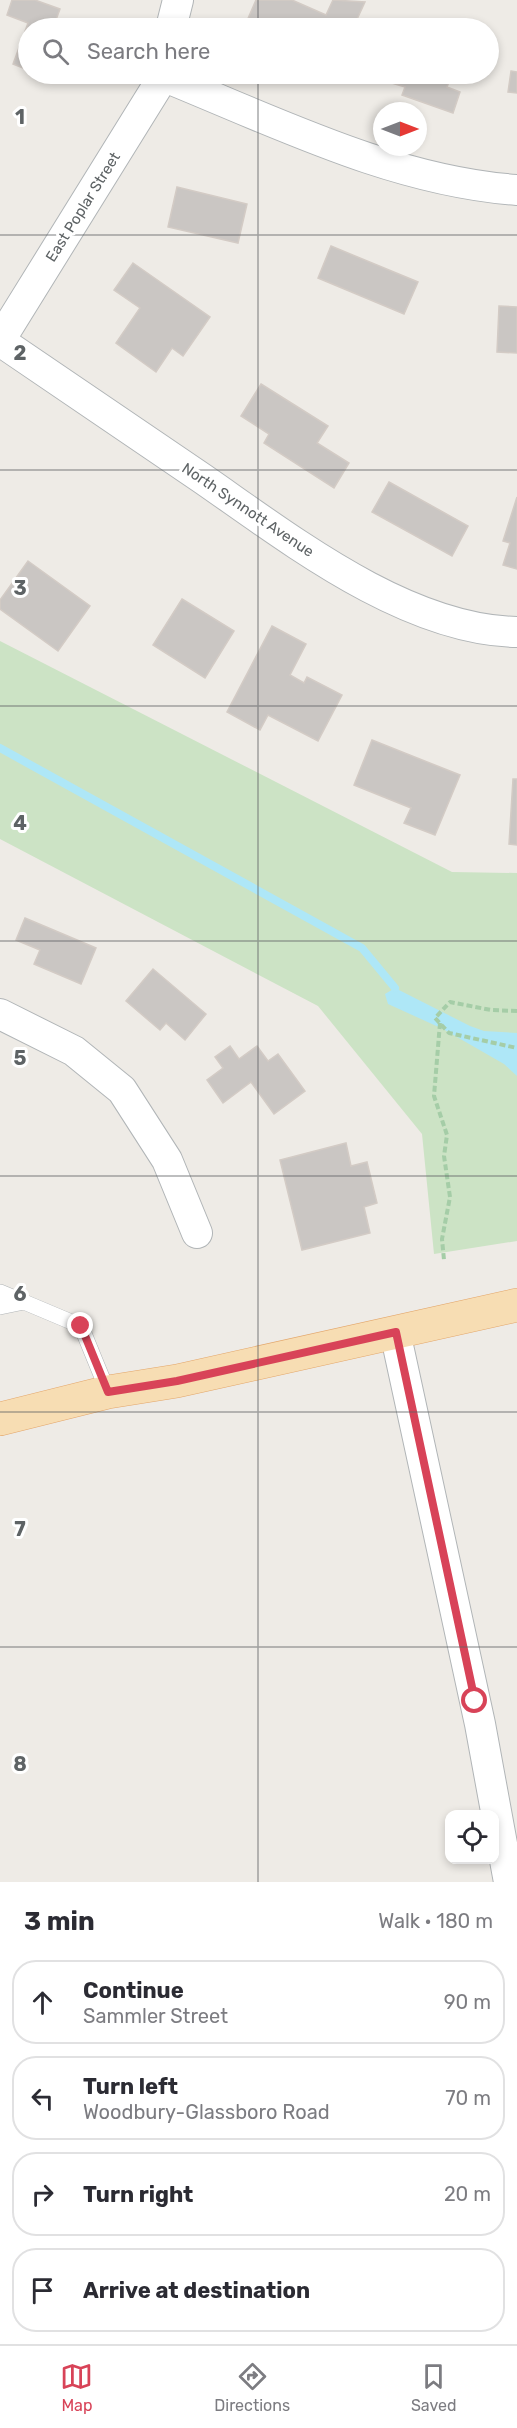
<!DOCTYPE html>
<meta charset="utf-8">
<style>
body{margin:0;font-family:Rubik,sans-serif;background:#f2f2f3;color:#2b2b33}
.controls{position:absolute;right:18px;bottom:18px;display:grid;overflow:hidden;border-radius:12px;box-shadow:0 3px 9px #0003}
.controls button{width:54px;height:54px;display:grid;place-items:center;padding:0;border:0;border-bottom:2px solid #e1e1e2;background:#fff;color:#2b2b33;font:30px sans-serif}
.compass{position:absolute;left:373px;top:102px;width:54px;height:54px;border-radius:50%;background:#fff;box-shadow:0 3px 9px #0003;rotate:90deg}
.stop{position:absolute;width:18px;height:18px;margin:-14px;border:4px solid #d84358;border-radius:50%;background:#fff}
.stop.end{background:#d84358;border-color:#fff;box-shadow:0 2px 6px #0008}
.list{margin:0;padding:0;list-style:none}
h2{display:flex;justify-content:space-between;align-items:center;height:78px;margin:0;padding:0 24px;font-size:26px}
h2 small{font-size:20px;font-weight:400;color:#7c7c81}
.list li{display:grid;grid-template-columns:39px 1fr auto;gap:18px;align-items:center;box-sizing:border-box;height:84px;margin:0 12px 12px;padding:0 12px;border:2px solid #e1e1e2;border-radius:24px}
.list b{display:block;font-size:22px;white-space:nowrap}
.list p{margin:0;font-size:20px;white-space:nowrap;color:#7c7c81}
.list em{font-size:20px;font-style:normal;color:#7c7c81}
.icon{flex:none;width:33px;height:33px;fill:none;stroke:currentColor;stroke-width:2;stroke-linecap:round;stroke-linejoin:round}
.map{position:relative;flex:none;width:517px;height:1882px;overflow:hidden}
.search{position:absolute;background:#fff;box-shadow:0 3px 9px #0003;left:18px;right:18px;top:18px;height:66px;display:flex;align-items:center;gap:15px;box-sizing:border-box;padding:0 21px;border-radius:33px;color:#7c7c81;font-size:22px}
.sheet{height:462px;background:#fff}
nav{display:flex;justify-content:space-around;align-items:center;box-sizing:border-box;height:84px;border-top:2px solid #e1e1e2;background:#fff;font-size:16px;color:#7c7c81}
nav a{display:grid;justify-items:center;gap:3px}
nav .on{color:#d84358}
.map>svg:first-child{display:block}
.green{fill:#cce3c5}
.water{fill:#aee7f7}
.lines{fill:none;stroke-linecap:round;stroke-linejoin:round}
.stream{stroke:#aee7f7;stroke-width:8}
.building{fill:#cac6c3;stroke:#d3cbc5;stroke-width:1.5}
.lane-casing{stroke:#b1b5b7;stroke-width:16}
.street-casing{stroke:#b1b5b7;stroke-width:32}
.primary-casing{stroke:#e3a66a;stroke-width:34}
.path{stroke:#a5cda7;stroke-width:4;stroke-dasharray:6 3;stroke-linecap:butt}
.lane{stroke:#fff;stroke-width:15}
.street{stroke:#fff;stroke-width:30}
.primary{stroke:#f7ddb3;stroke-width:33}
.route{stroke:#d84358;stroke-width:8}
.grid{fill:none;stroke:#5e6365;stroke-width:1.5;stroke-opacity:0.55}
.labels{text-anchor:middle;stroke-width:6;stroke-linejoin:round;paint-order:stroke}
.street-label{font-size:15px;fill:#5e6365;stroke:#fff}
.grid-label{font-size:20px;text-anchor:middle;font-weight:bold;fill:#5e6365;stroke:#fff;stroke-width:6;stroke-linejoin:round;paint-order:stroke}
</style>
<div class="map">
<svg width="517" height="1882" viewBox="0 0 517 1882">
<rect width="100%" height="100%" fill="#eeebe6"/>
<!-- green -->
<polygon class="green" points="0,641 452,872 517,873 517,1241 434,1254 422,1134 318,1006 0,839"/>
<!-- water -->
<polygon class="water" points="395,988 470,1026 484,1031 517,1033 517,1076 504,1064 443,1029 388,1004 385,994"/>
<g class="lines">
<!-- stream -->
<polyline class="stream" points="0,748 362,948 395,988"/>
</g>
<!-- building -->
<g class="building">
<polygon points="12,0 35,0 60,9 53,28 28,28 28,70 13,64 28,23 7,15"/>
<polygon points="256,0 292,0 326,15 333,0 365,2 353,28 258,28 246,23"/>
<polygon points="511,71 517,72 517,93 508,92"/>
<polygon points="387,74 452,74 447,87 460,92 453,113 402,95 405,87 385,81"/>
<polygon points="177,187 247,204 238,243 168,227"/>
<polygon points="331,246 418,282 404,314 318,278"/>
<polygon points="133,263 210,317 183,356 172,348 156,372 116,343 140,308 114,290"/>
<polygon points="499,306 517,307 517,353 497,352"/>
<polygon points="261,384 328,426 317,443 349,463 334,488 264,443 269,434 241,416"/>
<polygon points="389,482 468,526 452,556 372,512"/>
<polygon points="517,497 517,569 503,565 510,543 503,541"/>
<polygon points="28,561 90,606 58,651 0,609 0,600"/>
<polygon points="182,599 234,631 205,678 153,645"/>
<polygon points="272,626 306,644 290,675 304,683 307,677 342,695 318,741 268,715 260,730 227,712"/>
<polygon points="372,740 460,775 435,835 404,823 411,808 354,785"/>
<polygon points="513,779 517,779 517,845 509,844"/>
<polygon points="25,918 96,948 81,984 34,964 40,950 16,940"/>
<polygon points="153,969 206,1014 185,1040 166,1023 160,1030 126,1001"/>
<polygon points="230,1046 239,1059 257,1046 268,1061 278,1054 305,1091 274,1114 251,1082 223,1103 207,1080 223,1068 215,1057"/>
<polygon points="346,1143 351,1166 367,1162 377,1203 364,1207 370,1233 302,1250 280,1160"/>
</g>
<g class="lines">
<defs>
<g id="lane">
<polyline points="0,1292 24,1302"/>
<polyline points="0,1307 24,1302 81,1326 108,1392"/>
</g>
<g id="street">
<polyline points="171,28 178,0"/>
<path d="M165,77C278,123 394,181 517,190"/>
<polyline points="0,340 165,74"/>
<path d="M0,341C68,387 135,433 203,479C291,540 406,630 517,632"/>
<polyline points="0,1014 74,1051 122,1090 167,1160 197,1233"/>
<polyline points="395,1332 480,1724 509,1882"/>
</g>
<polyline id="primary" points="0,1419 108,1392 177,1381 517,1305"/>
</defs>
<!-- lane casing -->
<use href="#lane" class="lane-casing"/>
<!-- street casing -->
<use href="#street" class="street-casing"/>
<!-- primary casing -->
<use href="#primary" class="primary-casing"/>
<!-- path -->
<g class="path">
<polyline points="517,1011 491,1010 450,1002 435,1018 449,1033 517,1048"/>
<polyline points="440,1023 434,1096 447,1135 444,1156 450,1197 442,1239 444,1260"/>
</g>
<!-- lane -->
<use href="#lane" class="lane"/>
<!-- street -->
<use href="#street" class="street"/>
<!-- primary -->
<use href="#primary" class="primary"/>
</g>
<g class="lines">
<!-- route -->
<polyline class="route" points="81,1326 108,1392 177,1381 396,1332 475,1701"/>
</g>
<!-- grid -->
<path class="grid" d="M258,0V28M258,74V1882M0,235H517M0,470H517M0,706H517M0,941H517M0,1176H517M0,1412H517M0,1647H517"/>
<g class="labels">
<!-- street labels -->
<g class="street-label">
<text transform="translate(83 207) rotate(-58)" y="5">East Poplar Street</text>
<text transform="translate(248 510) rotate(34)" y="5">North Synnott Avenue</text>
</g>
</g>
<g class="grid-label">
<text x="20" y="124">1</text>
<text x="20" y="360">2</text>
<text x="20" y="595">3</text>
<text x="20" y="830">4</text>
<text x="20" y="1065">5</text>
<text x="20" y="1301">6</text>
<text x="20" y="1536">7</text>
<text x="20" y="1771">8</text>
</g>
</svg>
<div class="controls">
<button><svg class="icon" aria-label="locate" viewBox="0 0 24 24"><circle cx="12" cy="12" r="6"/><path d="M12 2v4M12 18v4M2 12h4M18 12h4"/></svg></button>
</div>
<svg class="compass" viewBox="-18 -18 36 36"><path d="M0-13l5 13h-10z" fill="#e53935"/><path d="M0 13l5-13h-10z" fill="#7c7c81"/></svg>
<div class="stop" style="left:475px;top:1701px"></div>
<div class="stop end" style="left:81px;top:1326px"></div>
<div class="search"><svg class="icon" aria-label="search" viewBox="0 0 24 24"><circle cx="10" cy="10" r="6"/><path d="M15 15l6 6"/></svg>Search here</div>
</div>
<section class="sheet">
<h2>3 min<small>Walk · 180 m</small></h2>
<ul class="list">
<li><svg class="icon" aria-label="ahead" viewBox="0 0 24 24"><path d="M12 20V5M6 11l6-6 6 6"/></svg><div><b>Continue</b><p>Sammler Street</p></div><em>90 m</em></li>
<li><svg class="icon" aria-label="left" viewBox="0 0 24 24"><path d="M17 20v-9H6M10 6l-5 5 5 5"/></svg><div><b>Turn left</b><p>Woodbury-Glassboro Road</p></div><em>70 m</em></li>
<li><svg class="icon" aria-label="right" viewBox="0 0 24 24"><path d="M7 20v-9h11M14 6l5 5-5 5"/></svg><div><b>Turn right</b></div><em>20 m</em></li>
<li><svg class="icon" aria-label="arrive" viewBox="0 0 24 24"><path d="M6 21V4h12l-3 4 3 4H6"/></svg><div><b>Arrive at destination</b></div></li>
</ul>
</section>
<nav>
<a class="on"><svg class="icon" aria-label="map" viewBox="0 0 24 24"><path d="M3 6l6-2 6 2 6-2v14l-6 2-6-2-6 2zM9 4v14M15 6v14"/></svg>Map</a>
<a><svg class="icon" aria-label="directions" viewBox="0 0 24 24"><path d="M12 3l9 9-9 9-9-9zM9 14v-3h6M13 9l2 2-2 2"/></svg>Directions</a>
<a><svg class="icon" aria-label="saved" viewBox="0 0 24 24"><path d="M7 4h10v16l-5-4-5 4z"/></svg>Saved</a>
</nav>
